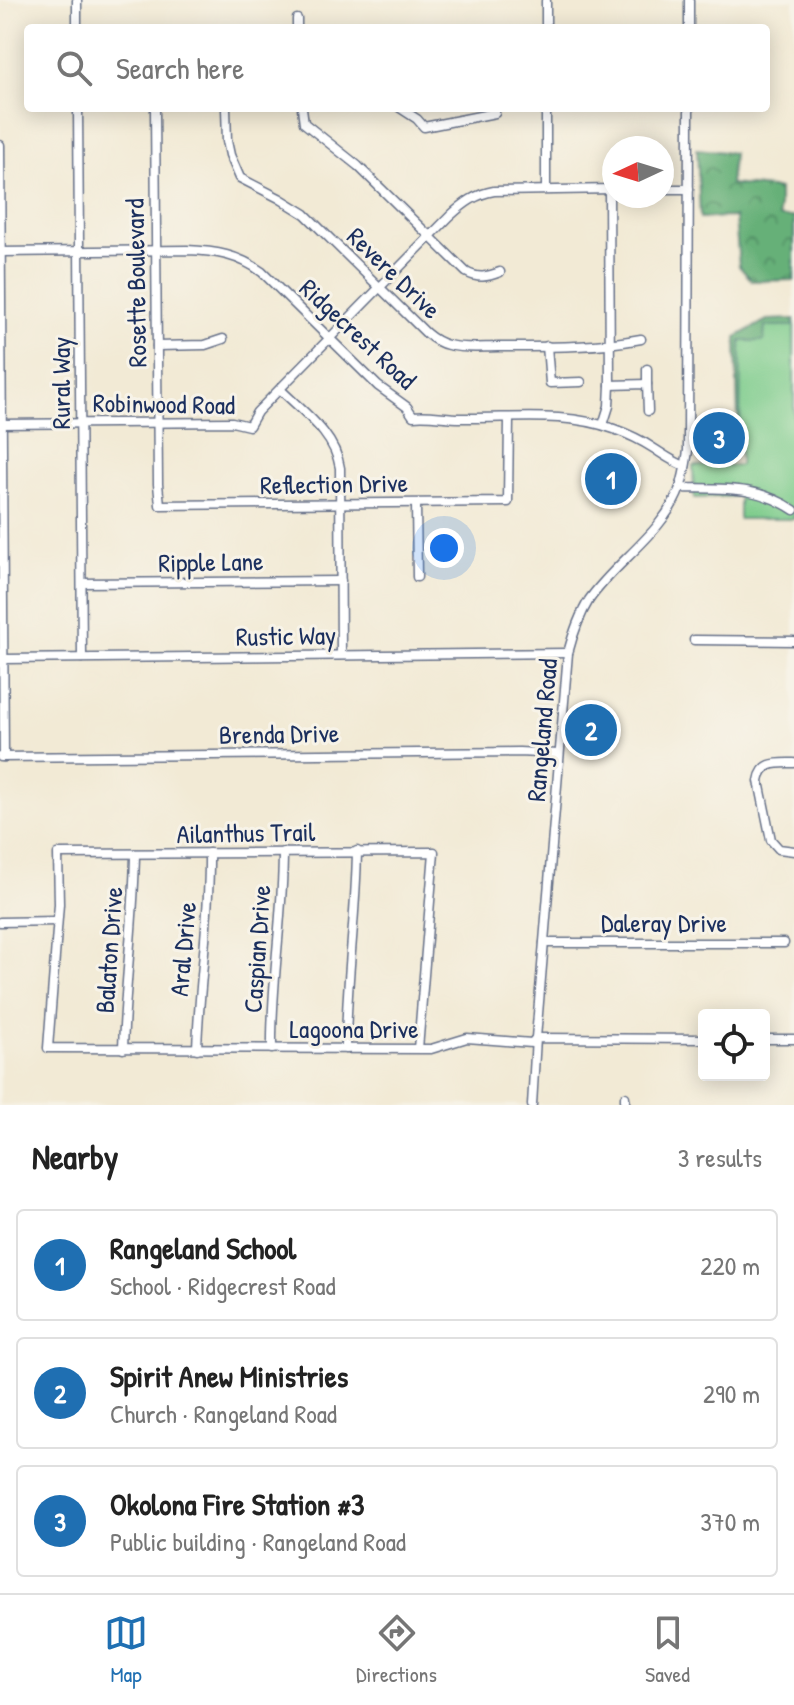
<!DOCTYPE html>
<meta charset="utf-8">
<style>
body{margin:0;font-family:"Patrick Hand",sans-serif;background:#f6f6f6;color:#222}
.controls{position:absolute;right:24px;bottom:24px;display:grid;overflow:hidden;border-radius:8px;box-shadow:0 4px 20px #0003}
.controls button{width:72px;height:72px;display:grid;place-items:center;padding:0;border:0;border-bottom:2px solid #e0e0e0;background:#fff;color:#222;font:40px sans-serif}
.compass{position:absolute;left:602px;top:136px;width:72px;height:72px;border-radius:50%;background:#fff;box-shadow:0 4px 20px #0003;rotate:266deg}
.you{position:absolute;left:444px;top:548px;width:28px;height:28px;margin:-20px;border:6px solid #fff;border-radius:50%;background:#1a73e8;box-shadow:0 0 0 12px #1a73e833}
.badge{display:grid;place-items:center;width:52px;height:52px;border-radius:50%;background:#1f6fb2;color:#fff;font-size:26px;font-weight:700}
.pin{position:absolute;translate:-50% -50%;border:4px solid #fff;box-shadow:0 2px 8px #0006}
.list{margin:0;padding:0;list-style:none}
h2{display:flex;justify-content:space-between;align-items:center;height:104px;margin:0;padding:0 32px;font-size:34px}
h2 small{font-size:26px;font-weight:400;color:#767676}
.list li{display:grid;grid-template-columns:52px 1fr auto;gap:24px;align-items:center;box-sizing:border-box;height:112px;margin:0 16px 16px;padding:0 16px;border:2px solid #e0e0e0;border-radius:8px}
.list b{display:block;font-size:30px;white-space:nowrap}
.list p{margin:0;font-size:26px;white-space:nowrap;color:#767676}
.list em{font-size:26px;font-style:normal;color:#767676}
.icon{flex:none;width:44px;height:44px;fill:none;stroke:currentColor;stroke-width:2;stroke-linecap:round;stroke-linejoin:round}
.map{position:relative;flex:none;width:794px;height:1105px;overflow:hidden}
.search{position:absolute;background:#fff;box-shadow:0 4px 20px #0003;left:24px;right:24px;top:24px;height:88px;display:flex;align-items:center;gap:20px;box-sizing:border-box;padding:0 28px;border-radius:8px;color:#767676;font-size:30px}
.sheet{height:488px;background:#fff}
nav{display:flex;justify-content:space-around;align-items:center;box-sizing:border-box;height:112px;border-top:2px solid #e0e0e0;background:#fff;font-size:22px;color:#767676}
nav a{display:grid;justify-items:center;gap:4px}
nav .on{color:#1f6fb2}
.map>svg:first-child{display:block}
.forest{fill:url(#forest-crowns);stroke:#40706b;stroke-width:2}
.park{fill:#7ecc8c;stroke:#4c7e75;stroke-width:2}
.lines{fill:none;stroke-linecap:round;stroke-linejoin:round}
.minor-casing{stroke:#667088;stroke-width:11}
.minor{stroke:#fff;stroke-width:8}
.labels{text-anchor:middle;stroke-width:6;stroke-linejoin:round;paint-order:stroke}
.street-label{font-size:26px;fill:#1b2f5e;stroke:#f7f3e8}
</style>
<div class="map">
<svg width="794" height="1105" viewBox="0 0 794 1105">
<defs>
<pattern id="forest-crowns" width="20" height="18" patternUnits="userSpaceOnUse" patternTransform="scale(2)"><rect width="20" height="18" fill="#66b078"/><path d="M2 6a3 3 0 1 1 6 0M12 15a3 3 0 1 1 6 0" fill="none" stroke="#539066"/></pattern>
</defs>
<rect width="100%" height="100%" fill="#f7f3e8"/>
<filter id="ink" filterUnits="userSpaceOnUse"><feTurbulence type="fractalNoise" baseFrequency=".0125" numOctaves="2"/><feDisplacementMap in="SourceGraphic" scale="16" xChannelSelector="R" yChannelSelector="G"/><feConvolveMatrix kernelMatrix="1 2 1 2 8 2 1 2 1" color-interpolation-filters="sRGB"/></filter>
<filter id="wash" filterUnits="userSpaceOnUse"><feTurbulence type="fractalNoise" baseFrequency=".006" numOctaves="4" result="noise"/><feDisplacementMap in="SourceGraphic" scale="32" xChannelSelector="R" yChannelSelector="G"/><feGaussianBlur stdDeviation="1.8" result="paint"/><feColorMatrix in="noise" values="0 0 0 0 0 0 0 0 0 0 0 0 0 0 0 0 0 1.4 0 .05"/><feComposite in="paint" operator="in"/></filter>
<g filter="url(#wash)">
<rect width="100%" height="100%" fill="#f2ead5"/>
<!-- forest -->
<g class="forest">
<polygon points="697,149 733,153 730,184 779,189 779,217 794,217 794,280 752,281 739,266 735,217 700,218"/>
<polygon points="794,319 794,423 738,421 736,337 767,320"/>
</g>
<!-- park -->
<polygon class="park" points="765,326 794,326 794,519 739,519 739,496 694,498 693,466 740,465 741,341 764,341"/>
</g>
<g filter="url(#ink)">
<g class="lines">
<defs>
<g id="minor">
<polyline points="77,0 77,28"/>
<polyline points="546,1 546,28"/>
<polyline points="297,19 297,28"/>
<polyline points="689,28 689,0"/>
<polyline points="78,108 82,658"/>
<polyline points="155,108 158,484 160,505 508,502 509,418"/>
<path d="M226,108L227,141L230,155L240,178L279,198L305,214L426,333C433,339 439,343 448,345C464,349 482,347 498,347C546,347 594,348 641,339"/>
<path d="M302,108L304,123L358,166L466,272C478,279 487,277 500,272"/>
<polyline points="400,108 417,119 424,127 495,113 495,108"/>
<polyline points="546,108 546,189"/>
<polyline points="0,145 4,757"/>
<polyline points="662,189 689,189"/>
<path d="M0,252L187,250C216,251 239,255 262,272L378,386L407,407L413,416C429,414 445,418 461,418C512,419 566,411 614,429C628,434 641,440 653,448C664,455 673,462 685,466"/>
<polyline points="157,346 205,345 223,339"/>
<polyline points="547,346 550,383 581,382"/>
<polyline points="647,369 647,384"/>
<polyline points="610,385 647,384 648,411"/>
<path d="M280,389C303,412 335,434 340,468L341,655"/>
<path d="M0,424L232,422L249,426L257,412L450,216C464,203 476,194 494,191L614,189"/>
<polyline points="603,425 609,406 610,385 609,189"/>
<path d="M680,488C723,489 757,485 794,510"/>
<polyline points="416,504 417,577"/>
<polyline points="82,583 341,581"/>
<polyline points="694,640 794,641"/>
<polyline points="4,659 568,653"/>
<polyline points="1,757 519,752 559,754"/>
<path d="M794,763C777,763 762,761 759,781L771,840L779,849L794,851"/>
<polyline points="0,922 57,921"/>
<polyline points="544,943 784,943"/>
<polyline points="764,1039 794,1039"/>
<path d="M123,1049C125,984 134,919 135,854"/>
<path d="M197,1049C199,984 210,918 209,853"/>
<path d="M272,1049C271,983 283,918 283,852"/>
<path d="M346,1049C346,983 356,917 357,851"/>
<polyline points="418,1049 434,852 58,854 59,904 48,1048 431,1049 467,1038 532,1043 536,1038 704,1039"/>
<path d="M532,1105L536,1038L568,653C573,634 579,616 589,600C616,561 663,534 680,488C684,477 686,463 688,451L689,108"/>
<polyline points="625,1105 625,1097"/>
</g>
</defs>
<!-- minor casing -->
<use href="#minor" class="minor-casing"/>
<!-- minor -->
<use href="#minor" class="minor"/>
</g>
</g>
<g class="labels">
<!-- street labels -->
<g class="street-label">
<text transform="translate(394 273) rotate(44)" y="9">Revere Drive</text>
<text transform="translate(136 283) rotate(-91)" y="9">Rosette Boulevard</text>
<text transform="translate(358 334) rotate(43)" y="9">Ridgecrest Road</text>
<text transform="translate(61 383) rotate(-90)" y="9">Rural Way</text>
<text transform="translate(164 404) rotate(1)" y="9">Robinwood Road</text>
<text transform="translate(334 484) rotate(-1)" y="9">Reflection Drive</text>
<text transform="translate(211 562) rotate(-1)" y="9">Ripple Lane</text>
<text transform="translate(286 636) rotate(-1)" y="9">Rustic Way</text>
<text transform="translate(542 730) rotate(-85)" y="9">Rangeland Road</text>
<text transform="translate(279 734) rotate(-1)" y="9">Brenda Drive</text>
<text transform="translate(246 833) rotate(-1)" y="9">Ailanthus Trail</text>
<text x="664" y="932">Daleray Drive</text>
<text transform="translate(183 949) rotate(-85)" y="9">Aral Drive</text>
<text transform="translate(257 949) rotate(-86)" y="9">Caspian Drive</text>
<text transform="translate(109 950) rotate(-86)" y="9">Balaton Drive</text>
<text x="354" y="1038">Lagoona Drive</text>
</g>
</g>
</svg>
<div class="controls">
<button><svg class="icon" aria-label="locate" viewBox="0 0 24 24"><circle cx="12" cy="12" r="6"/><path d="M12 2v4M12 18v4M2 12h4M18 12h4"/></svg></button>
</div>
<svg class="compass" viewBox="-18 -18 36 36"><path d="M0-13l5 13h-10z" fill="#e53935"/><path d="M0 13l5-13h-10z" fill="#767676"/></svg>
<div class="you"></div>
<div class="pin badge" style="left:611px;top:479px">1</div>
<div class="pin badge" style="left:591px;top:730px">2</div>
<div class="pin badge" style="left:719px;top:438px">3</div>
<div class="search"><svg class="icon" aria-label="search" viewBox="0 0 24 24"><circle cx="10" cy="10" r="6"/><path d="M15 15l6 6"/></svg>Search here</div>
</div>
<section class="sheet">
<h2>Nearby<small>3 results</small></h2>
<ul class="list">
<li><span class="badge">1</span><div><b>Rangeland School</b><p>School · Ridgecrest Road</p></div><em>220 m</em></li>
<li><span class="badge">2</span><div><b>Spirit Anew Ministries</b><p>Church · Rangeland Road</p></div><em>290 m</em></li>
<li><span class="badge">3</span><div><b>Okolona Fire Station #3</b><p>Public building · Rangeland Road</p></div><em>370 m</em></li>
</ul>
</section>
<nav>
<a class="on"><svg class="icon" aria-label="map" viewBox="0 0 24 24"><path d="M3 6l6-2 6 2 6-2v14l-6 2-6-2-6 2zM9 4v14M15 6v14"/></svg>Map</a>
<a><svg class="icon" aria-label="directions" viewBox="0 0 24 24"><path d="M12 3l9 9-9 9-9-9zM9 14v-3h6M13 9l2 2-2 2"/></svg>Directions</a>
<a><svg class="icon" aria-label="saved" viewBox="0 0 24 24"><path d="M7 4h10v16l-5-4-5 4z"/></svg>Saved</a>
</nav>
